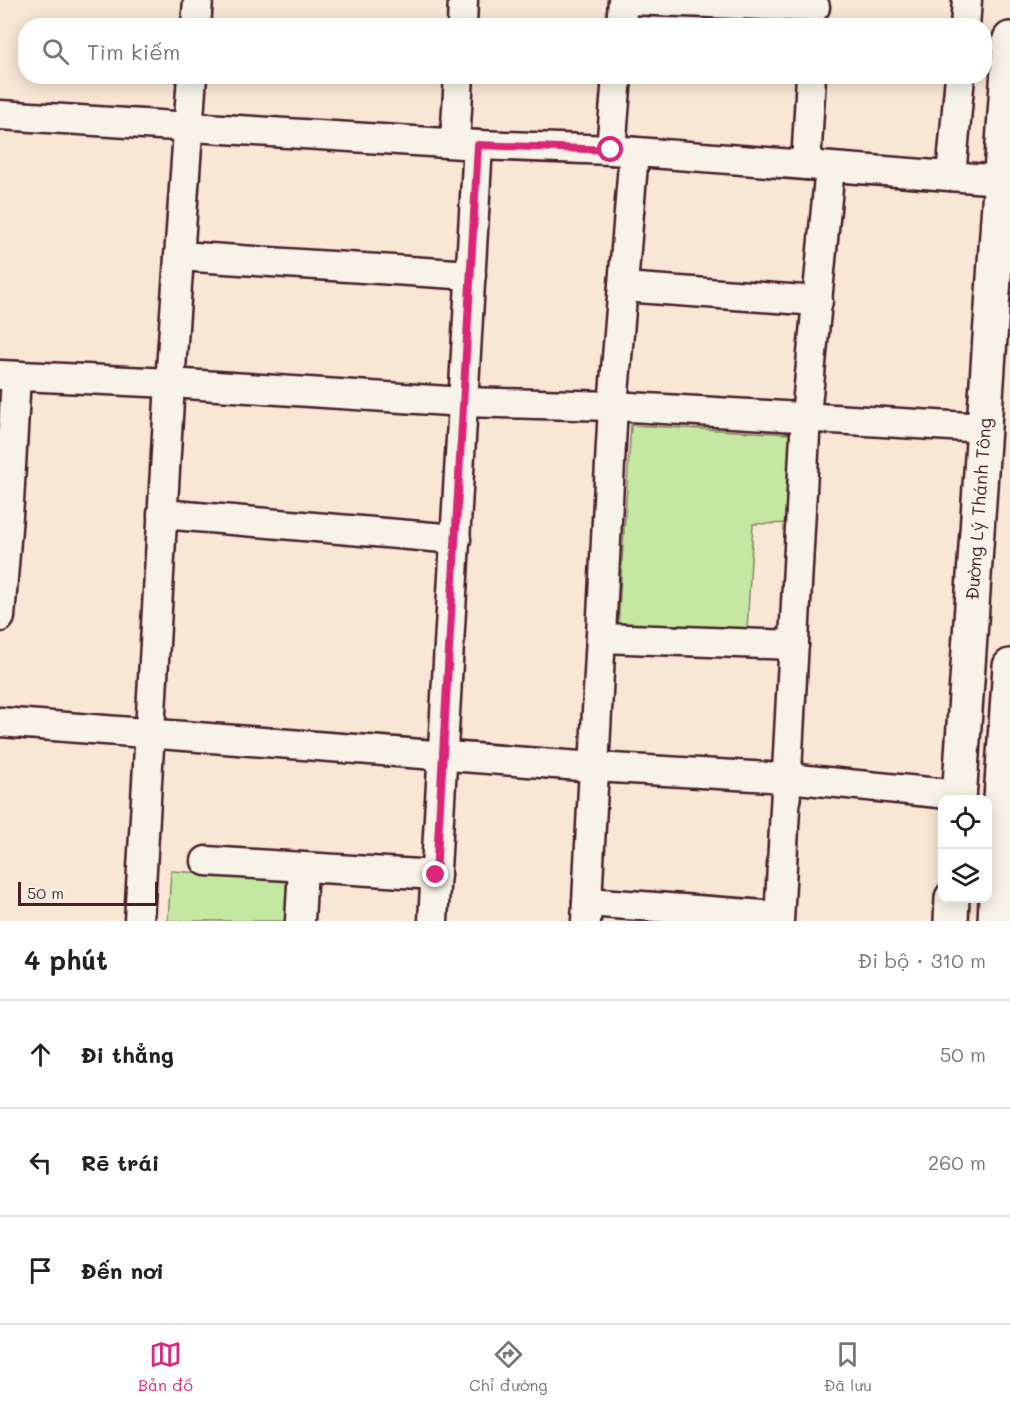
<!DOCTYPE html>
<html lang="vi">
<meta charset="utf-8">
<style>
body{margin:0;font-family:Mali,sans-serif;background:#f6f6f6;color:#222}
.controls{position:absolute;right:18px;bottom:18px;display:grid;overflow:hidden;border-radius:12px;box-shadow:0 3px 15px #0003}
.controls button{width:54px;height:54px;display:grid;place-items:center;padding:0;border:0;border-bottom:2px solid #e0e0e0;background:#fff;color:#222;font:30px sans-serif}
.scale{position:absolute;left:18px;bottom:15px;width:140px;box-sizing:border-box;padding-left:6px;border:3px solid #4a1f2b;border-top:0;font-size:16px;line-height:21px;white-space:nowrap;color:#4a1f2b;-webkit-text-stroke:4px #f7f3e8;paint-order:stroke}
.stop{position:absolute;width:18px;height:18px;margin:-14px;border:4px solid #db2777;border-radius:50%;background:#fff}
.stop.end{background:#db2777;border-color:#fff;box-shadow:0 2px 6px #0008}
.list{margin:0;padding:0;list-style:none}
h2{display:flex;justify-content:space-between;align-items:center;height:78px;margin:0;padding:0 24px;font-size:26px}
h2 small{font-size:20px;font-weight:400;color:#767676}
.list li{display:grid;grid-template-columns:39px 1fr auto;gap:18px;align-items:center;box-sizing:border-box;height:108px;padding:0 24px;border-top:2px solid #e0e0e0}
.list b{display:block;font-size:22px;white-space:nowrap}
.list em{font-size:20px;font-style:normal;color:#767676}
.icon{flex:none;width:33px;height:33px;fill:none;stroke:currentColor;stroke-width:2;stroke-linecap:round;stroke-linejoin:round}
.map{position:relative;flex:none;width:1010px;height:921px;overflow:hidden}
.search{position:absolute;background:#fff;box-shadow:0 3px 15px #0003;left:18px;right:18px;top:18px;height:66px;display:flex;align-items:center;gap:15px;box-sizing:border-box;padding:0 21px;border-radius:24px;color:#767676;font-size:22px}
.sheet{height:402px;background:#fff}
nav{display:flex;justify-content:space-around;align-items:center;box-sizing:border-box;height:84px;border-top:2px solid #e0e0e0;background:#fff;font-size:16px;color:#767676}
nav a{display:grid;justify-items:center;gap:3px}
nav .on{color:#db2777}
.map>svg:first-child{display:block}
.green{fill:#c4e8a2;stroke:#878466;stroke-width:1.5}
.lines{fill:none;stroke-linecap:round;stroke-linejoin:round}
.minor-casing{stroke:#4a1f2b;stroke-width:33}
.major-casing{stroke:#4a1f2b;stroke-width:38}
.minor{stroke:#f7f3e8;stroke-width:28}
.major{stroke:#f7f3e8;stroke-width:33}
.route{stroke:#db2777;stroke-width:8}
.labels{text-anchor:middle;stroke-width:5;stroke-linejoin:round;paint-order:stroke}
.street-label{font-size:18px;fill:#4a1f2b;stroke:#f7f3e8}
</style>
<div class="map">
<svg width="1010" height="921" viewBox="0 0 1010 921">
<rect width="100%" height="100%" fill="#f8e7d5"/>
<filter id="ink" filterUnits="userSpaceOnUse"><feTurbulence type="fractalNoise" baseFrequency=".0167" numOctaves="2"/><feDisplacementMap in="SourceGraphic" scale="12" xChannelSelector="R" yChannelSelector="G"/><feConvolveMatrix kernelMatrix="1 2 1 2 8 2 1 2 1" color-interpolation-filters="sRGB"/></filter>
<g filter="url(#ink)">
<!-- green -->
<g class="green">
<polygon points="631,425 788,434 799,448 797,523 753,524 747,631 618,624"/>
<polygon points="171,871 295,879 292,921 168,921"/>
</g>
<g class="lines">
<defs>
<g id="minor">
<polyline points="627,0 815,7"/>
<polyline points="196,26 198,0"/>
<polyline points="462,26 463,0"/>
<polyline points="621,26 623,0"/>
<polyline points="965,26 967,0"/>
<polyline points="0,115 478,145 611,150 1001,180"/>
<polyline points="455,142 459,76"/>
<polyline points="611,150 617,76"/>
<polyline points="806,165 811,76"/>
<polyline points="951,176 960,76"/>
<polyline points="179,256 471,275"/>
<polyline points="623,287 818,301"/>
<polyline points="0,375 170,383 464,402 613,406 985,428"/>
<polyline points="162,514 456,539"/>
<polyline points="0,617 9,502 16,376"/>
<polyline points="601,638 794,645"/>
<polyline points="0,722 594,767 787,778 959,795"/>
<polyline points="206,861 436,875"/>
<polyline points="587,902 779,916"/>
<polyline points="139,921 170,383 192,76"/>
<polyline points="300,921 303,868"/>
<polyline points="433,921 478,145"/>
<polyline points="586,921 613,406 634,152"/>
<polyline points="779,921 806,416 830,167"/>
</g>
<g id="major">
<polyline points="959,800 1010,39"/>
<polyline points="951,921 952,898"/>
<polyline points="995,921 1001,798 1010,666"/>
</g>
</defs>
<!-- minor casing -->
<use href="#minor" class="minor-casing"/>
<!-- major casing -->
<use href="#major" class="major-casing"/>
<!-- minor -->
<use href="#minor" class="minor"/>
<!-- major -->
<use href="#major" class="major"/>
</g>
</g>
<g class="lines" filter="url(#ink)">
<!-- route -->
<polyline class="route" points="436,875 478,145 611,150"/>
</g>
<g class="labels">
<!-- street labels -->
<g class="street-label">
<text transform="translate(979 509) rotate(-86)" y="6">Đường Lý Thánh Tông</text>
</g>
</g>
</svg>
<div class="controls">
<button><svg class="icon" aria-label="locate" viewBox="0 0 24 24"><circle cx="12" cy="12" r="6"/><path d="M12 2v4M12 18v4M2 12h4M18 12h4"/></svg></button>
<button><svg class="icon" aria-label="layers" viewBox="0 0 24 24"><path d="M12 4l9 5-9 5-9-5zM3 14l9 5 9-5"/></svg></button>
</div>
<div class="scale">50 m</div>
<div class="stop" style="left:611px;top:150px"></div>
<div class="stop end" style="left:436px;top:875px"></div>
<div class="search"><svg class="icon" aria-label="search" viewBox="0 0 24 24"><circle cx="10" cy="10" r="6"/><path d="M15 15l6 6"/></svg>Tìm kiếm</div>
</div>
<section class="sheet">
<h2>4 phút<small>Đi bộ · 310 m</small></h2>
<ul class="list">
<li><svg class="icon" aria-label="ahead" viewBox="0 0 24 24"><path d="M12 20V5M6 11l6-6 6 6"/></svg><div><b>Đi thẳng</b></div><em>50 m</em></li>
<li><svg class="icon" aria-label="left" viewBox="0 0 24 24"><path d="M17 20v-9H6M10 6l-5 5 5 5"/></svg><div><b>Rẽ trái</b></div><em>260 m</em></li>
<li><svg class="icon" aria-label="arrive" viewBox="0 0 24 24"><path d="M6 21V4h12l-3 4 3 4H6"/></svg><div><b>Đến nơi</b></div></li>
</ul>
</section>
<nav>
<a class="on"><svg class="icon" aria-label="map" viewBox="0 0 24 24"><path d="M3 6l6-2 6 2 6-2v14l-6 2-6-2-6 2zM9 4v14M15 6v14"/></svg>Bản đồ</a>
<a><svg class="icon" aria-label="directions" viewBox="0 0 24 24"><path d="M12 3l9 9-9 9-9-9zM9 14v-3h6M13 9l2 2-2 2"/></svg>Chỉ đường</a>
<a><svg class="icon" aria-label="saved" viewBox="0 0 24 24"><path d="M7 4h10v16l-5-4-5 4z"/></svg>Đã lưu</a>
</nav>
